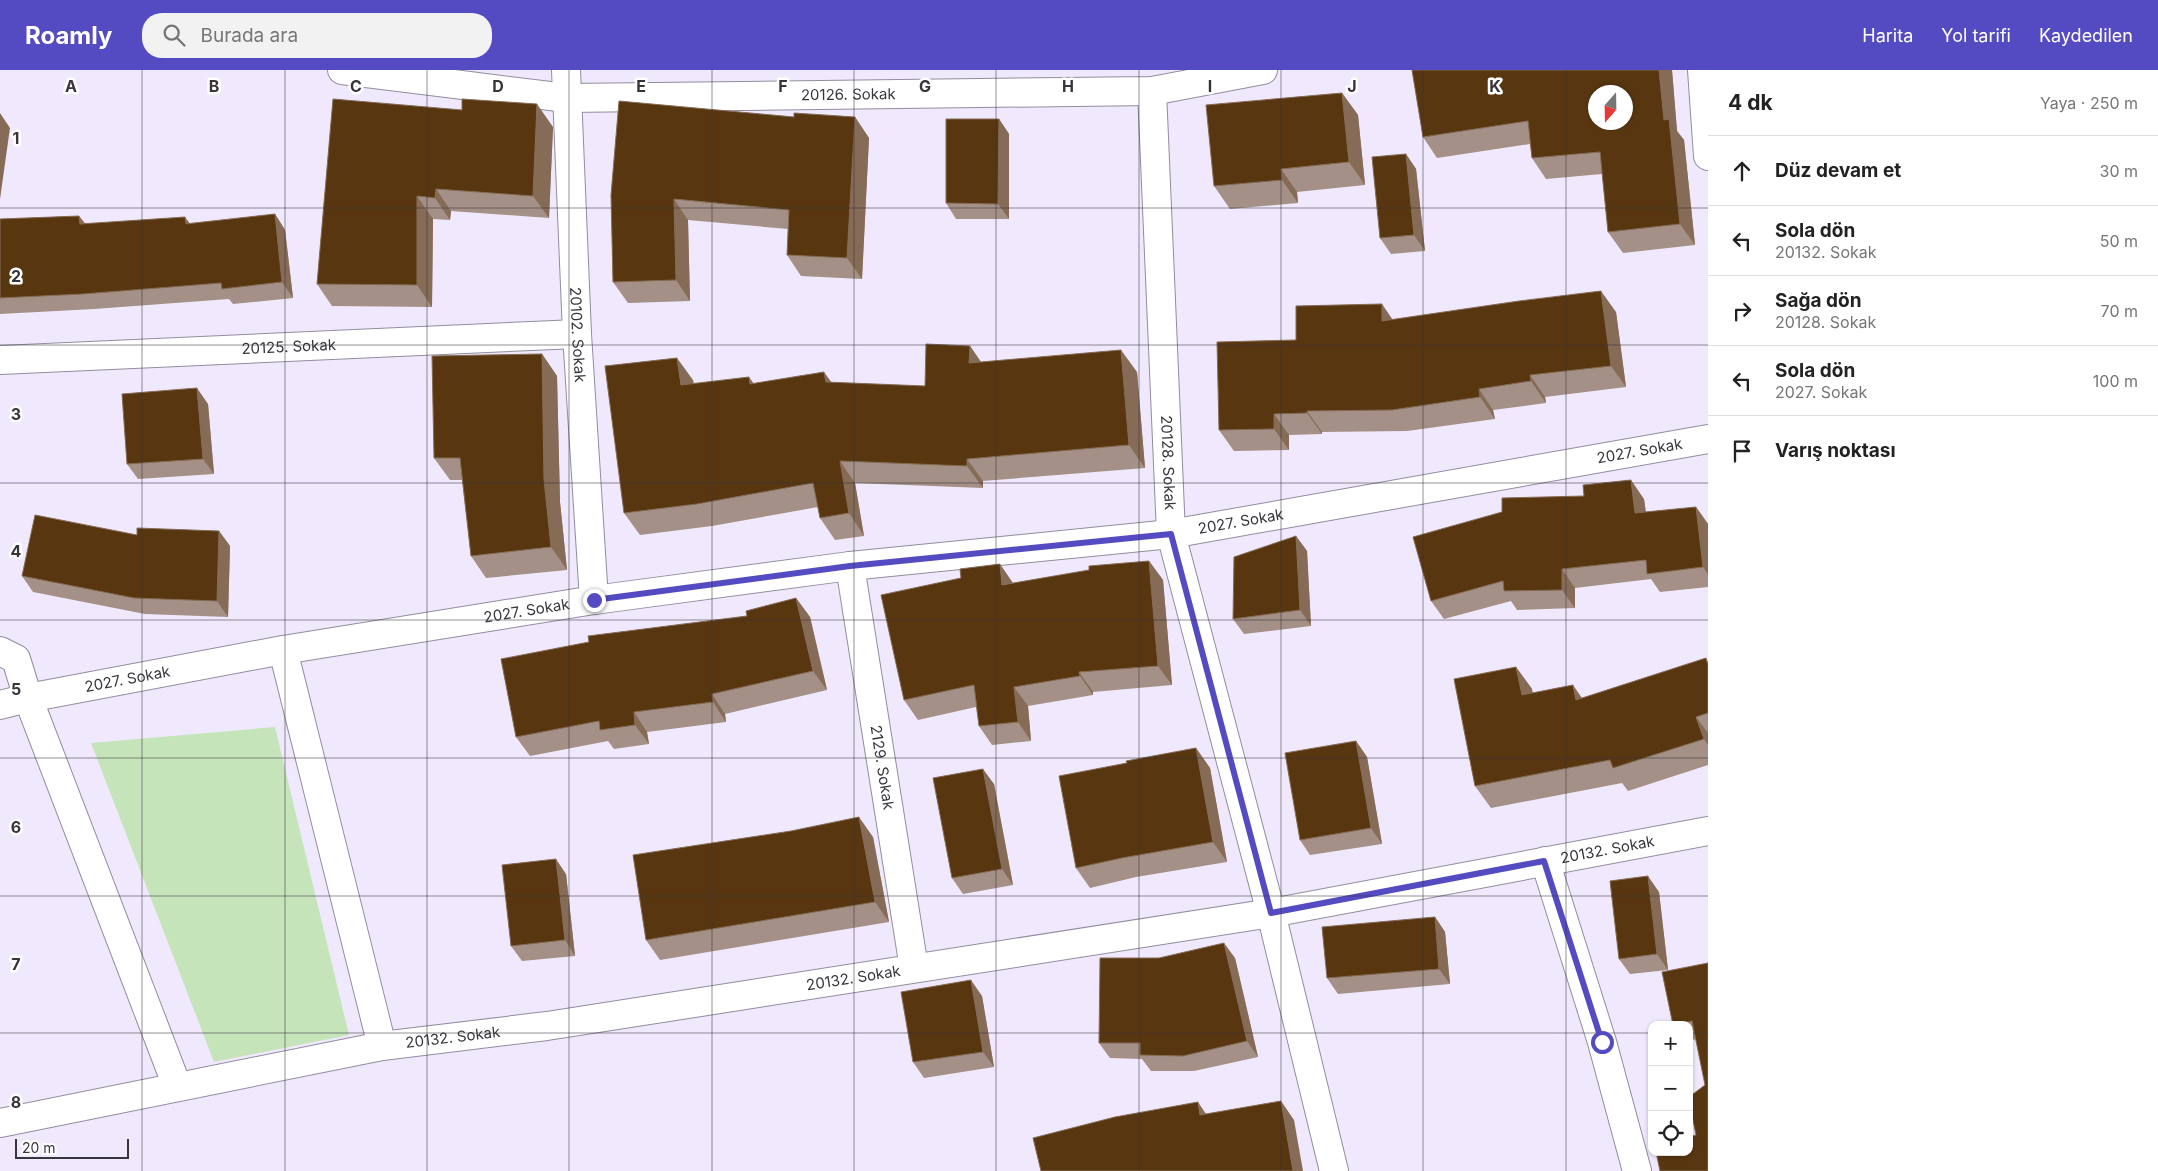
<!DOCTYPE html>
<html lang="tr">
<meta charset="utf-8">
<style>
body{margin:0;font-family:Inter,sans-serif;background:#f2f2f2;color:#222}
.controls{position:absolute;right:15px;bottom:15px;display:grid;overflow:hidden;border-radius:10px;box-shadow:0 1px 4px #0004}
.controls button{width:45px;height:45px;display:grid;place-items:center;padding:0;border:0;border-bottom:1px solid #e0e0e0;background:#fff;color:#222;font:25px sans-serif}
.compass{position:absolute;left:1588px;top:15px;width:45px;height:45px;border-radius:50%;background:#fff;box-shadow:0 1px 4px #0004;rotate:200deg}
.scale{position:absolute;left:15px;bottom:12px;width:114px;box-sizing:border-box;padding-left:5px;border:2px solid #37343c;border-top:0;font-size:14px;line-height:18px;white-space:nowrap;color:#37343c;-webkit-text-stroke:4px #fff;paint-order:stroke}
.stop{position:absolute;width:15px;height:15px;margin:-11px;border:4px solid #544bc3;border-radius:50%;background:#fff}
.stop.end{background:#544bc3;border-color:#fff;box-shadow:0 1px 5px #0008}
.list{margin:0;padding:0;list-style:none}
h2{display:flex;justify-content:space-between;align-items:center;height:65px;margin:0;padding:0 20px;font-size:21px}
h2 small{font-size:16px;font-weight:400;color:#767676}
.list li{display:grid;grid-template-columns:32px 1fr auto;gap:15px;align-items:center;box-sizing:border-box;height:70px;padding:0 20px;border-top:1px solid #e0e0e0}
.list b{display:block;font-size:19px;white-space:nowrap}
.list p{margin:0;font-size:16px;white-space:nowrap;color:#767676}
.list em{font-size:16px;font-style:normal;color:#767676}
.icon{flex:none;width:28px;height:28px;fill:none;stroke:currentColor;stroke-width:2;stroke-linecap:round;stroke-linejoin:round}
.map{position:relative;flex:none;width:1708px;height:1101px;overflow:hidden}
header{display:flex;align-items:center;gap:30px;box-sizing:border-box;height:70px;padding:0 25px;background:#544bc3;color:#fff}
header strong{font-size:24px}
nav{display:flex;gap:28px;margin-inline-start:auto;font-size:18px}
.search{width:350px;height:45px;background:#f2f2f2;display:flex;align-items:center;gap:12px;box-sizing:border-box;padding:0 18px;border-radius:20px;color:#767676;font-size:19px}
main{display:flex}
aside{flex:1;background:#fff}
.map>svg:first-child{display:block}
.green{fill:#c5e4ba}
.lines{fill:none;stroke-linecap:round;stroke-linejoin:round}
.minor-casing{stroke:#928c9e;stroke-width:30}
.minor{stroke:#fff;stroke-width:28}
.wall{fill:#a49086}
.shaded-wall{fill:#866c57}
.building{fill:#583710;stroke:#866c57;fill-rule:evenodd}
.route{stroke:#544bc3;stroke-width:6}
.grid{fill:none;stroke:#37343c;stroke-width:1;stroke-opacity:0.55}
.labels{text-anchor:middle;stroke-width:5;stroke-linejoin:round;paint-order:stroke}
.street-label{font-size:15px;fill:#37343c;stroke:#fff}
.grid-label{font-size:16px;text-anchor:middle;font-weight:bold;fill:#37343c;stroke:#fff;stroke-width:5;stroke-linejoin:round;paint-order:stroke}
</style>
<header>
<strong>Roamly</strong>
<div class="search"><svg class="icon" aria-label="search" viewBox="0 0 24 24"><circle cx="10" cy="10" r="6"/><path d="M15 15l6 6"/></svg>Burada ara</div>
<nav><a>Harita</a><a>Yol tarifi</a><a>Kaydedilen</a></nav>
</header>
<main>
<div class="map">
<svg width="1708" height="1101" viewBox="0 0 1708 1101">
<rect width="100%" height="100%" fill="#f0e9fd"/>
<!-- green -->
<polygon class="green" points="275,657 349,965 214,992 91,673"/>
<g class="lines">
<defs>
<g id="minor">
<path id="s1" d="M342,0L566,28L1152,21L1263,0"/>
<path id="s2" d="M566,0L577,264L594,530"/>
<polyline points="1702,0 1708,86"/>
<path id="s3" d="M1152,21L1171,464L1271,843L1334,1101"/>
<path id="s4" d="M0,290L577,264"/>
<path id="s5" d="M850,496L914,898"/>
<polyline points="283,580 382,976"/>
<polyline points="0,581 16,589 28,628 177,1016"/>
<path id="s6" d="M0,635L28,628L283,580L594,530L850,496L1171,464L1708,369"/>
<polyline points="1545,791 1602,972 1637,1101"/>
<path id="s7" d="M0,1053L382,976L547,956L1271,843L1708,761"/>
</g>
</defs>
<!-- minor casing -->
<use href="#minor" class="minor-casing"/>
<!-- minor -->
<use href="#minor" class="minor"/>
</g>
<!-- wall -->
<g class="wall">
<polygon points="1412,0 1672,0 1677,61 1684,70 1695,175 1623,183 1608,162 1602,104 1546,109 1532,88 1530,74 1437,88 1423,67"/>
<polygon points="1342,23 1358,45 1365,115 1297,122 1298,133 1230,139 1214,116"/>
<polygon points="333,29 553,57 549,148 451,141 450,150 433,149 432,237 332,236 317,214"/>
<polygon points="794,47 855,47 869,68 862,209 801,206 787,185 788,159 688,150 690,231 628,233 613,212 611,125"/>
<polygon points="999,49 1009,64 1009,149 956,149 946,133"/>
<polygon points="1406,84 1416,99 1425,181 1391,184 1380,168"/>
<polygon points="275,144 285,160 293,228 233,234 229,229 94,239 0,244 0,149 79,146 85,153 190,153"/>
<polygon points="1616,242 1626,317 1545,327 1546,333 1493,340 1495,349 1407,361 1322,362 1322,364 1289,365 1289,380 1234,381 1219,360 1393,250"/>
<polygon points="970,276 981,292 1137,302 1145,398 983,411 983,418 855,413 864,466 835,470 820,448 818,437 712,456 640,465 624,443 693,310 694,314 754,314 832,313 925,316"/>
<polygon points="542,284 557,306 560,432 567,500 486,508 471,486 462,410 450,410 434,388"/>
<polygon points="208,334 214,404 138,409 127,394"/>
<polygon points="1644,429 1646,442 1696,437 1708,454 1708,517 1660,522 1651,509 1575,518 1575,538 1517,540 1511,531 1444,549 1431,531"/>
<polygon points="219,461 230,476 228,547 145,544 33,522 22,506 137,465"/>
<polygon points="1296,466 1307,481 1311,556 1244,564 1233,549"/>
<polygon points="1149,491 1163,510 1172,615 1093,622 1093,625 1028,636 1031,671 992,675 979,656 976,637 918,650 904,630 1013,513"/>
<polygon points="796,528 810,547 827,620 725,644 726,652 647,662 649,674 614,679 608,671 530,686 516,667 589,572 747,546"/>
<polygon points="1708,591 1708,695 1628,721 1622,713 1491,738 1475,716 1516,597 1532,619 1532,623 1582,628"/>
<polygon points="1356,671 1367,687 1382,774 1310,785 1300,770"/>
<polygon points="1196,678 1210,698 1227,792 1136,807 1090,818 1076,798 1127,693"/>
<polygon points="994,714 1013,815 963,824 952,808"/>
<polygon points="791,761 873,767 889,852 660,890 646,870"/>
<polygon points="566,804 575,886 522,891 511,876"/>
<polygon points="1659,822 1668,900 1630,904 1619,889"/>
<polygon points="1435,847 1445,862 1450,914 1338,924 1327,908"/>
<polygon points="1235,888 1258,987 1194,1001 1151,1001 1142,989 1110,988 1099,973"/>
<polygon points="1708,893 1708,1101 1696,1065 1705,1015 1696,969 1689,971 1689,955 1673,955"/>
<polygon points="982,926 994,997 924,1008 913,992"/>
</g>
<!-- shaded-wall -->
<g class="shaded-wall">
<polygon points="1659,0 1672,0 1677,61 1684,70 1695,175 1680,154 1664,50"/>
<polygon points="1342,23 1358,45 1365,115 1349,92"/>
<polygon points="537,34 553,57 549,148 533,126"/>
<polygon points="0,43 10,58 0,129"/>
<polygon points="855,47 869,68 862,209 847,188"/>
<polygon points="999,49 1009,64 1009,149 998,134"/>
<polygon points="1406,84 1416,99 1425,181 1414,165"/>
<polygon points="1281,99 1297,122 1298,133 1282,110"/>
<polygon points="436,119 451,141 450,150 435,128"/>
<polygon points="417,126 433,149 432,237 417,215"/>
<polygon points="674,129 688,150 690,231 676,210"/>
<polygon points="275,144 285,160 293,228 282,212"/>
<polygon points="79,146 90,161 80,154"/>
<polygon points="185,147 196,162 186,154"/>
<polygon points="1601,221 1616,242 1626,317 1611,296"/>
<polygon points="1382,234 1397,256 1382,251"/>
<polygon points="970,276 985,298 969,293"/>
<polygon points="1121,280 1137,302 1145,398 1129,375"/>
<polygon points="542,284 557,306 560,432 567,500 551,477 544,409"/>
<polygon points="677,288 693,310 697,337 681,315"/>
<polygon points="824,302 840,324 826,312"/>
<polygon points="1530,305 1545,327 1546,333 1531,311"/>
<polygon points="749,307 765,329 750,314"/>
<polygon points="197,318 208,334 214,404 203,389"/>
<polygon points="1479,319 1493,340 1495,349 1480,327"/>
<polygon points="1307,341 1322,362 1322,364 1307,343"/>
<polygon points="1274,344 1289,365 1289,380 1274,359"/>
<polygon points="967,389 983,411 983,418 967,396"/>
<polygon points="840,391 855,413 864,466 849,443"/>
<polygon points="1631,410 1644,429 1648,462 1635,443"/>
<polygon points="1696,437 1708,454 1708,504 1703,497"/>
<polygon points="219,461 230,476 228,547 217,531"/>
<polygon points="1296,466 1307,481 1311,556 1300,540"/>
<polygon points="1149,491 1163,510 1172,615 1158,596"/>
<polygon points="1000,494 1013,513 1002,515"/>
<polygon points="1562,499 1575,518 1575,538 1562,520"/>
<polygon points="796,528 810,547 827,620 813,601"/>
<polygon points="1516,597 1532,619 1538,647 1522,625"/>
<polygon points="1079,602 1093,622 1093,625 1080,606"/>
<polygon points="1573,615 1588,637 1576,630"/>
<polygon points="1014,617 1028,636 1031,671 1018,652"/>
<polygon points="712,624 725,644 726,652 713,632"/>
<polygon points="634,642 647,662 649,674 635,655"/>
<polygon points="1696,647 1708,663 1708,675 1704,669"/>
<polygon points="1356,671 1367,687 1382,774 1371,758"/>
<polygon points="1196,678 1210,698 1227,792 1213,772"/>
<polygon points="983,699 994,714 1013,815 1002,799"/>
<polygon points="859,747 873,767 889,852 875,832"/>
<polygon points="556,789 566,804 575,886 565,870"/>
<polygon points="1648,806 1659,822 1668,900 1657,884"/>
<polygon points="1435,847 1445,862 1450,914 1439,899"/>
<polygon points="1224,873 1235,888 1258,987 1247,971"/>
<polygon points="971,910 982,926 994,997 983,982"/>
<polygon points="1281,1031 1294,1050 1303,1101 1293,1101"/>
<polygon points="1198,1032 1210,1050 1200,1045"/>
</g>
<!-- building -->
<g class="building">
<path d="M1412,0H1659L1664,50L1669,49L1680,154L1608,162L1600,82L1532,88L1528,51L1423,67ZM1596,22H1626V52H1596Z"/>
<polygon points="1342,23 1349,92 1281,99 1282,110 1214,116 1206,35"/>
<polygon points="333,29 462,40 462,29 537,34 533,126 436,119 435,128 417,126 417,215 317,214"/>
<polygon points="619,31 794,47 794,43 855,47 847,188 787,185 789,140 674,129 676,210 613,212 611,125"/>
<polygon points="946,49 999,49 998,134 946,133"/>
<polygon points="1406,84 1414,165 1380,168 1372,87"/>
<polygon points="275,144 282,212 222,219 221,213 83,224 0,228 0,149 79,146 80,154 185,147 186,154"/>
<polygon points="1601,221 1611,296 1530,305 1531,311 1479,319 1480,327 1392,340 1307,341 1307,343 1274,344 1274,359 1219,360 1217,272 1296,270 1296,236 1382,234 1382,251 1519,231"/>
<polygon points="926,274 970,276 969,293 1121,280 1129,375 967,389 967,396 840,391 849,443 820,448 813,413 697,434 624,443 605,296 677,288 681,315 749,307 750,314 824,302 826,312 925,316"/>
<polygon points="542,284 544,409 551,477 471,486 460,388 434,388 432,286"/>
<polygon points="197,318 203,389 127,394 122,324"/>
<polygon points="1631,410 1635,443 1696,437 1703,497 1647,504 1646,490 1562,499 1562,520 1504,521 1503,511 1431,531 1413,467 1502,442 1502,428 1584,426 1583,415"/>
<polygon points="35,445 137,465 137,458 219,461 217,531 134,528 22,506"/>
<polygon points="1296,466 1300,540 1233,549 1234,487"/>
<polygon points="1149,491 1158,596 1079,602 1080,606 1014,617 1018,652 979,656 974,615 904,630 881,525 961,508 960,499 1000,494 1002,515 1089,500 1089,496"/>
<polygon points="796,528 813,601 712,624 713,632 634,642 635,655 600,660 599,651 516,667 501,589 589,572 588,566 747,546 746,541"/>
<polygon points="1706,588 1708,595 1708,643 1696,647 1704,669 1613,698 1610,690 1475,716 1454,609 1516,597 1522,625 1573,615 1576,630"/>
<polygon points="1356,671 1371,758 1300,770 1285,683"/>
<polygon points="1196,678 1213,772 1122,788 1076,798 1059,706 1127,693 1126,691"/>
<polygon points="983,699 1002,799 952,808 933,708"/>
<polygon points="859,747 875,832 646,870 633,785 791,761"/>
<polygon points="556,789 565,870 511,876 502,795"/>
<polygon points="1648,806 1657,884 1619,889 1610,811"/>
<polygon points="1435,847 1439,899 1327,908 1322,857"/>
<polygon points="1224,873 1247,971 1183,986 1140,985 1140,973 1099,973 1100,888 1159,888"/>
<polygon points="1708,893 1708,1101 1660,1101 1656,1082 1689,1082 1689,1067 1696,1065 1689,1031 1689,1027 1705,1015 1692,951 1673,955 1662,902"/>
<polygon points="971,910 983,982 913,992 901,922"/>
<polygon points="1281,1031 1293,1101 1041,1101 1033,1068 1115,1047 1198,1032 1200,1045"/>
</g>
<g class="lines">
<!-- route -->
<polyline class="route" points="594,530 850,496 1171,464 1271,843 1544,791 1602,972"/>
</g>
<!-- grid -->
<path class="grid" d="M142,0V1101M285,0V1101M427,0V1101M569,0V1101M712,0V1101M854,0V1101M996,0V1101M1139,0V1101M1281,0V1101M1423,0V1101M1566,0V1101M0,138H1708M0,275H1708M0,413H1708M0,550H1708M0,688H1708M0,826H1708M0,963H1652M1689,963H1708"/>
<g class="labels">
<!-- street labels -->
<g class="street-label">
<text dy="5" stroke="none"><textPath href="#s1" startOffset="508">20126. Sokak</textPath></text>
<text dy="5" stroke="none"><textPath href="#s2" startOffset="265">20102. Sokak</textPath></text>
<text dy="5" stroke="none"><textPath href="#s4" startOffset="289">20125. Sokak</textPath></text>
<text dy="5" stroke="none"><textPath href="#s6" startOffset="1660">2027. Sokak</textPath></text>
<text dy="5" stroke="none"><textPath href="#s3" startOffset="372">20128. Sokak</textPath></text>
<text dy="5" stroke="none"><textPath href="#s6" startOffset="1255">2027. Sokak</textPath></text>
<text dy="5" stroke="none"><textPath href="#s6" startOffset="535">2027. Sokak</textPath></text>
<text dy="5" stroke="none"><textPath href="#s6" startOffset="130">2027. Sokak</textPath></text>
<text dy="5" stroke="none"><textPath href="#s5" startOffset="204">2129. Sokak</textPath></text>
<text dy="5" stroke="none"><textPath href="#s7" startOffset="1631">20132. Sokak</textPath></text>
<text dy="5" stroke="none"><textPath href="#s7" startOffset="866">20132. Sokak</textPath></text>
<text dy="5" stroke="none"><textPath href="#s7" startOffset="461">20132. Sokak</textPath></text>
</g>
</g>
<g class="grid-label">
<text x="71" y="22">A</text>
<text x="214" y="22">B</text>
<text x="356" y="22">C</text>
<text x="498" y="22">D</text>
<text x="641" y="22">E</text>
<text x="783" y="22">F</text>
<text x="925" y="22">G</text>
<text x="1068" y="22">H</text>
<text x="1210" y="22">I</text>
<text x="1352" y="22">J</text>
<text x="1495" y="22">K</text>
<text x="16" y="74">1</text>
<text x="16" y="212">2</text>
<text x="16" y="350">3</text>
<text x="16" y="487">4</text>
<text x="16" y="625">5</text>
<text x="16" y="763">6</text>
<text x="16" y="900">7</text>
<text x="16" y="1038">8</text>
</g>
</svg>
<div class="controls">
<button>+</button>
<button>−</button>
<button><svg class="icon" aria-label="locate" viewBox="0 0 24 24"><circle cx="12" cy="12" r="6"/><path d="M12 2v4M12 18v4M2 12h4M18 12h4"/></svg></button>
</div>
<svg class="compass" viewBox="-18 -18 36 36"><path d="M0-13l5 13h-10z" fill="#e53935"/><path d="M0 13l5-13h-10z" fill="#767676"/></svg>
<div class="scale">20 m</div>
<div class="stop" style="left:1602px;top:972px"></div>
<div class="stop end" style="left:594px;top:530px"></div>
</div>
<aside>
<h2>4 dk<small>Yaya · 250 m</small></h2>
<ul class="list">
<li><svg class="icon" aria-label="ahead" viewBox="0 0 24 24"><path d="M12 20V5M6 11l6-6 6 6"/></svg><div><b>Düz devam et</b></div><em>30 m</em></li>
<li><svg class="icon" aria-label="left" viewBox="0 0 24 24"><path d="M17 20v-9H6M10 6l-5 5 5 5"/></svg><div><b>Sola dön</b><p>20132. Sokak</p></div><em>50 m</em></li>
<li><svg class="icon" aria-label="right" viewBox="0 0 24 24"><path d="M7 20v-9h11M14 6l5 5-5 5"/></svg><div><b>Sağa dön</b><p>20128. Sokak</p></div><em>70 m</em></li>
<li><svg class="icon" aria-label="left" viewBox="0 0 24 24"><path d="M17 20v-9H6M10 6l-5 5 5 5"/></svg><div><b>Sola dön</b><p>2027. Sokak</p></div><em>100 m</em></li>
<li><svg class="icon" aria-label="arrive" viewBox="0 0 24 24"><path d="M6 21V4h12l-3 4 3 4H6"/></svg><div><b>Varış noktası</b></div></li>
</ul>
</aside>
</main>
